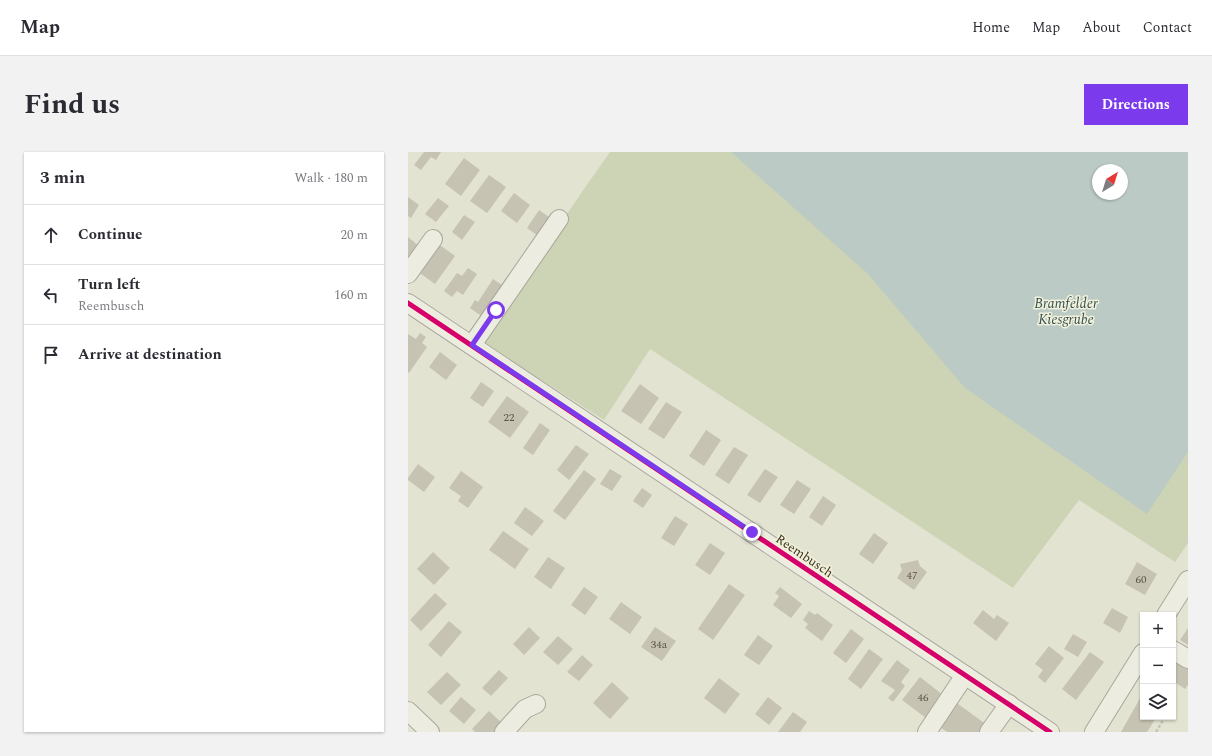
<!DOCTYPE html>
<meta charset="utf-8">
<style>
body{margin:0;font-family:Spectral,serif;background:#f2f2f3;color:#2b2b33}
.controls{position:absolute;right:12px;bottom:12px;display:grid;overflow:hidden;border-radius:0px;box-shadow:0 1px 3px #0004}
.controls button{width:36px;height:36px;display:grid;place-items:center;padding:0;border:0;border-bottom:1px solid #e1e1e2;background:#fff;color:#2b2b33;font:20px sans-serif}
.compass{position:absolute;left:684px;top:12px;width:36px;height:36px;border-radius:50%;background:#fff;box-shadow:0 1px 3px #0004;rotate:38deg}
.stop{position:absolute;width:12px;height:12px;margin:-9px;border:3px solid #7c3aed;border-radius:50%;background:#fff}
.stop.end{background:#7c3aed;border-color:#fff;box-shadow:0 1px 4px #0008}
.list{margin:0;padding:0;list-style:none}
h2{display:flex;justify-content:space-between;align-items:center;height:52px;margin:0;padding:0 16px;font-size:17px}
h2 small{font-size:13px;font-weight:400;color:#7c7c81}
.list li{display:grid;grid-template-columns:26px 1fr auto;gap:12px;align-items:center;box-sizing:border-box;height:60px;padding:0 16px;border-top:1px solid #e1e1e2}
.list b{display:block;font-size:15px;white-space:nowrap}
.list p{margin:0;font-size:13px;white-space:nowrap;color:#7c7c81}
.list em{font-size:13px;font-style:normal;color:#7c7c81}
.icon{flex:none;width:22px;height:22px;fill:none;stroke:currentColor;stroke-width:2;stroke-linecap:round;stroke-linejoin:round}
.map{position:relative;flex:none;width:780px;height:580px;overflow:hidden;border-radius:0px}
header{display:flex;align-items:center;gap:24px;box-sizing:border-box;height:56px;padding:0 20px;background:#fff;border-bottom:1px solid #e1e1e2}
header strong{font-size:19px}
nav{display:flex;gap:22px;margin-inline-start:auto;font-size:14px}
.intro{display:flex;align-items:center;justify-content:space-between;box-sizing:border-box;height:96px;padding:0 24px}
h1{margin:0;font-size:28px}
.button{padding:10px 18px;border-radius:0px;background:#7c3aed;color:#fff;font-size:14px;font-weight:700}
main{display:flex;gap:24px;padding:0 24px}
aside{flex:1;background:#fff;border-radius:0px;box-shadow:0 1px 3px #0004}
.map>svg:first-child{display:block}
.green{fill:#ccd4b5;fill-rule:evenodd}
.water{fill:#bbcac4;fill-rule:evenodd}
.building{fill:#c7c3b3}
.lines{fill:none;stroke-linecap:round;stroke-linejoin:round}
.minor-casing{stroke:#a9a79a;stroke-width:20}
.path{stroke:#c4c3b8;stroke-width:2.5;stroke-dasharray:3 2;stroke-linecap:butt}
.minor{stroke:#ecece1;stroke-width:18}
.cycleway-casing{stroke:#f3f1d9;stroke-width:8}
.cycleway{stroke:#d6006c;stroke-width:5}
.route{stroke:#7c3aed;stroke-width:5}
.labels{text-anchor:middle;stroke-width:3;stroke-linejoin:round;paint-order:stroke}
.number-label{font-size:11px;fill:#5c5646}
.street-label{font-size:13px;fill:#383122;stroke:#f3f1d9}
.water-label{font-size:14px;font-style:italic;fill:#325056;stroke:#f3f1d9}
</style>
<header>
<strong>Map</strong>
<nav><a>Home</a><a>Map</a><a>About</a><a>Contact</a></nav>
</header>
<div class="intro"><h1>Find us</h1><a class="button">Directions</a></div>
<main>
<aside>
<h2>3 min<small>Walk · 180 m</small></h2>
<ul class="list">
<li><svg class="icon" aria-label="ahead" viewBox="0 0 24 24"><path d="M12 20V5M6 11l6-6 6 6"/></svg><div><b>Continue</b></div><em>20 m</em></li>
<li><svg class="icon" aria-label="left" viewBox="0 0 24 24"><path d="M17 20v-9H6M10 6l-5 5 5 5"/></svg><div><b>Turn left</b><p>Reembusch</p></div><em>160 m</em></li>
<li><svg class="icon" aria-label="arrive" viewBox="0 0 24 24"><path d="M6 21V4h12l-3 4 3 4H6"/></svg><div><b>Arrive at destination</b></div></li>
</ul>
</aside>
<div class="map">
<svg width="780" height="580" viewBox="0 0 780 580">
<rect width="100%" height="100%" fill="#e3e3d2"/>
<!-- green -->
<path class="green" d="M202,0H780V391L767,410L671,348L605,436L242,197L196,268L73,189L176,37ZM690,18H714V42H690Z"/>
<!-- water -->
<path class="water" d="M323,0H780V300L739,362L557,236L459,121ZM690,18H714V42H690Z"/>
<!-- building -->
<g class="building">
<polygon points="16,0 33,0 28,8 23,5 13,18 6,13"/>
<polygon points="56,6 72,18 53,44 37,32"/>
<polygon points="81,23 98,35 79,61 62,49"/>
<polygon points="106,41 122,53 109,71 93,59"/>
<polygon points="0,45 11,53 3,66 0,64"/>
<polygon points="30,46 41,54 28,70 17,62"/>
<polygon points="131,58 145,68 133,86 119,76"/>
<polygon points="56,63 67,70 54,88 44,80"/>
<polygon points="0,85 12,95 0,110"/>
<polygon points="29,91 47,104 27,132 9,119"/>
<polygon points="60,116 69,122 55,143 49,139 44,145 36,139 49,121 54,124"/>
<polygon points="85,127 97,135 76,166 62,156 67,148 70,150"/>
<polygon points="12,181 18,185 14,191 19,195 1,221 0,220 0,182 8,187"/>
<polygon points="32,200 49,213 38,228 21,215"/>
<polygon points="73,230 86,239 75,255 62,246"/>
<polygon points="232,232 251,246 233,272 213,259"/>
<polygon points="99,244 121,260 102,286 80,270"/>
<polygon points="258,250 274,260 256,287 240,277"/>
<polygon points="132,271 142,278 125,303 115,296"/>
<polygon points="298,278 313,288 296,314 281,304"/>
<polygon points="168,293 181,302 161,328 149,318"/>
<polygon points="326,295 340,303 321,332 307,323"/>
<polygon points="10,312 27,325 16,340 0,328 0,326"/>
<polygon points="202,317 214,324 204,339 192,332"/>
<polygon points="357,317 370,325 352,351 339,343"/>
<polygon points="176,318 188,327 157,368 145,359"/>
<polygon points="53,319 75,335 60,356 50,349 53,344 41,336"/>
<polygon points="389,328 403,337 386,362 372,353"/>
<polygon points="234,336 244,343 235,356 225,349"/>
<polygon points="415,344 428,353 414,374 401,365"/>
<polygon points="117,355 136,369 124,384 106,371"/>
<polygon points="267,364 280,372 266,394 253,386"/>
<polygon points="95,379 121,397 107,417 81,398"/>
<polygon points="466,381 480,391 465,412 451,402"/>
<polygon points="302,391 317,401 302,423 287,413"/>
<polygon points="25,400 42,416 26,433 9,417"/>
<polygon points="140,405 157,416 143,437 126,425"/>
<polygon points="510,408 512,414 519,420 506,438 489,426 494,418 492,412"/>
<polygon points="729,410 749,422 737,443 717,432"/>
<polygon points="321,432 337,443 305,488 290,477"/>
<polygon points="176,435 190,445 177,463 163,453"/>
<polygon points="372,435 394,452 383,466 365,453 371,444 367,441"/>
<polygon points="27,441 39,452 13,479 2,468"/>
<polygon points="213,450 234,465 222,482 201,467"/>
<polygon points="704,456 720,465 712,481 695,471"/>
<polygon points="575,458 586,467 589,463 601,471 588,489 565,471"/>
<polygon points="401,459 407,463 409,461 425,473 414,489 397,476 400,472 395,468"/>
<polygon points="41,469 54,480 33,505 20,493"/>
<polygon points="121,475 132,486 116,503 105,492"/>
<polygon points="247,475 268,489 254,509 233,495"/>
<polygon points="780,476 780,493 772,488"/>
<polygon points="443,477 456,487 438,511 425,501"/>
<polygon points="665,482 679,490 670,505 656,497"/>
<polygon points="350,483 365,494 351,513 336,503"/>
<polygon points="150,484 165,497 150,513 135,500"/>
<polygon points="641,494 656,506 637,531 630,525 635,518 627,512"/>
<polygon points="461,497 475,507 453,537 440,527"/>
<polygon points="682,500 696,510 668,548 654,537"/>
<polygon points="174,503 185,513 171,529 159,520"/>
<polygon points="765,503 780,513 780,533 777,537 765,529"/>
<polygon points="489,508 502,518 493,530 497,534 485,550 480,546 487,538 473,529"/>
<polygon points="91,518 100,526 83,544 74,536"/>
<polygon points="39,520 53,533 33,553 19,540"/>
<polygon points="512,525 535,543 518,566 494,548"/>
<polygon points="311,526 332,542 317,562 296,546"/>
<polygon points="204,530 221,546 202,567 185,551"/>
<polygon points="735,541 735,565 748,565 743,574 739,580 713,580"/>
<polygon points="53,545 68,558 56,572 41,559"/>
<polygon points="360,545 374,556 361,573 347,562"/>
<polygon points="546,549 579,573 574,580 539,580 529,573"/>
<polygon points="81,559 96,573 88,580 67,580 64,577"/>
<polygon points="385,560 399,570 392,580 370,580"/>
</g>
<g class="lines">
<defs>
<g id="minor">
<polyline points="0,122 25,87"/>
<polyline points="0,151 642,580"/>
<polyline points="64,193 151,67"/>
<polyline points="758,463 780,428"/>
<polyline points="765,498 780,507"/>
<polyline points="0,559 22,580"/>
<polyline points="96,580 117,557 128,552"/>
<polyline points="519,580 557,523"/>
<polyline points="581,580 601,552"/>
<polyline points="686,580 735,501"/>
</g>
</defs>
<!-- minor casing -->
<use href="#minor" class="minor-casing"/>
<!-- path -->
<polyline class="path" points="748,580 757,565"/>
<!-- minor -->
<use href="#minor" class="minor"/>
<defs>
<polyline id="cycleway" points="0,151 642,580"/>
</defs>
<!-- cycleway casing -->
<use href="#cycleway" class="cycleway-casing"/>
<!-- cycleway -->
<use href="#cycleway" class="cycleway"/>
</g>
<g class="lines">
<!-- route -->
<polyline class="route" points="88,158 64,193 344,380"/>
</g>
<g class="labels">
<!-- number labels -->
<g class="number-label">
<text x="101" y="269">22</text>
<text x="504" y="427">47</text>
<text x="733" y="431">60</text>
<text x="251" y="496">34a</text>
<text x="515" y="549">46</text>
</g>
<!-- street labels -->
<g class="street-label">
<text transform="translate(397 403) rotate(34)" y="5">Reembusch</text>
</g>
<!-- water labels -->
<g class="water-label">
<text x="658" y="156">Bramfelder<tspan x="658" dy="16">Kiesgrube</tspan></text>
</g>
</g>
</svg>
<div class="controls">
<button>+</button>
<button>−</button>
<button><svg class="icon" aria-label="layers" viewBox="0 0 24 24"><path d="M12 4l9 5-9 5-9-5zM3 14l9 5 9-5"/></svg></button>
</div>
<svg class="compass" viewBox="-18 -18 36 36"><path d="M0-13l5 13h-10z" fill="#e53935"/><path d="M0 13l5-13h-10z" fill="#7c7c81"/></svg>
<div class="stop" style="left:88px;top:158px"></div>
<div class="stop end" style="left:344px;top:380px"></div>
</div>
</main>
